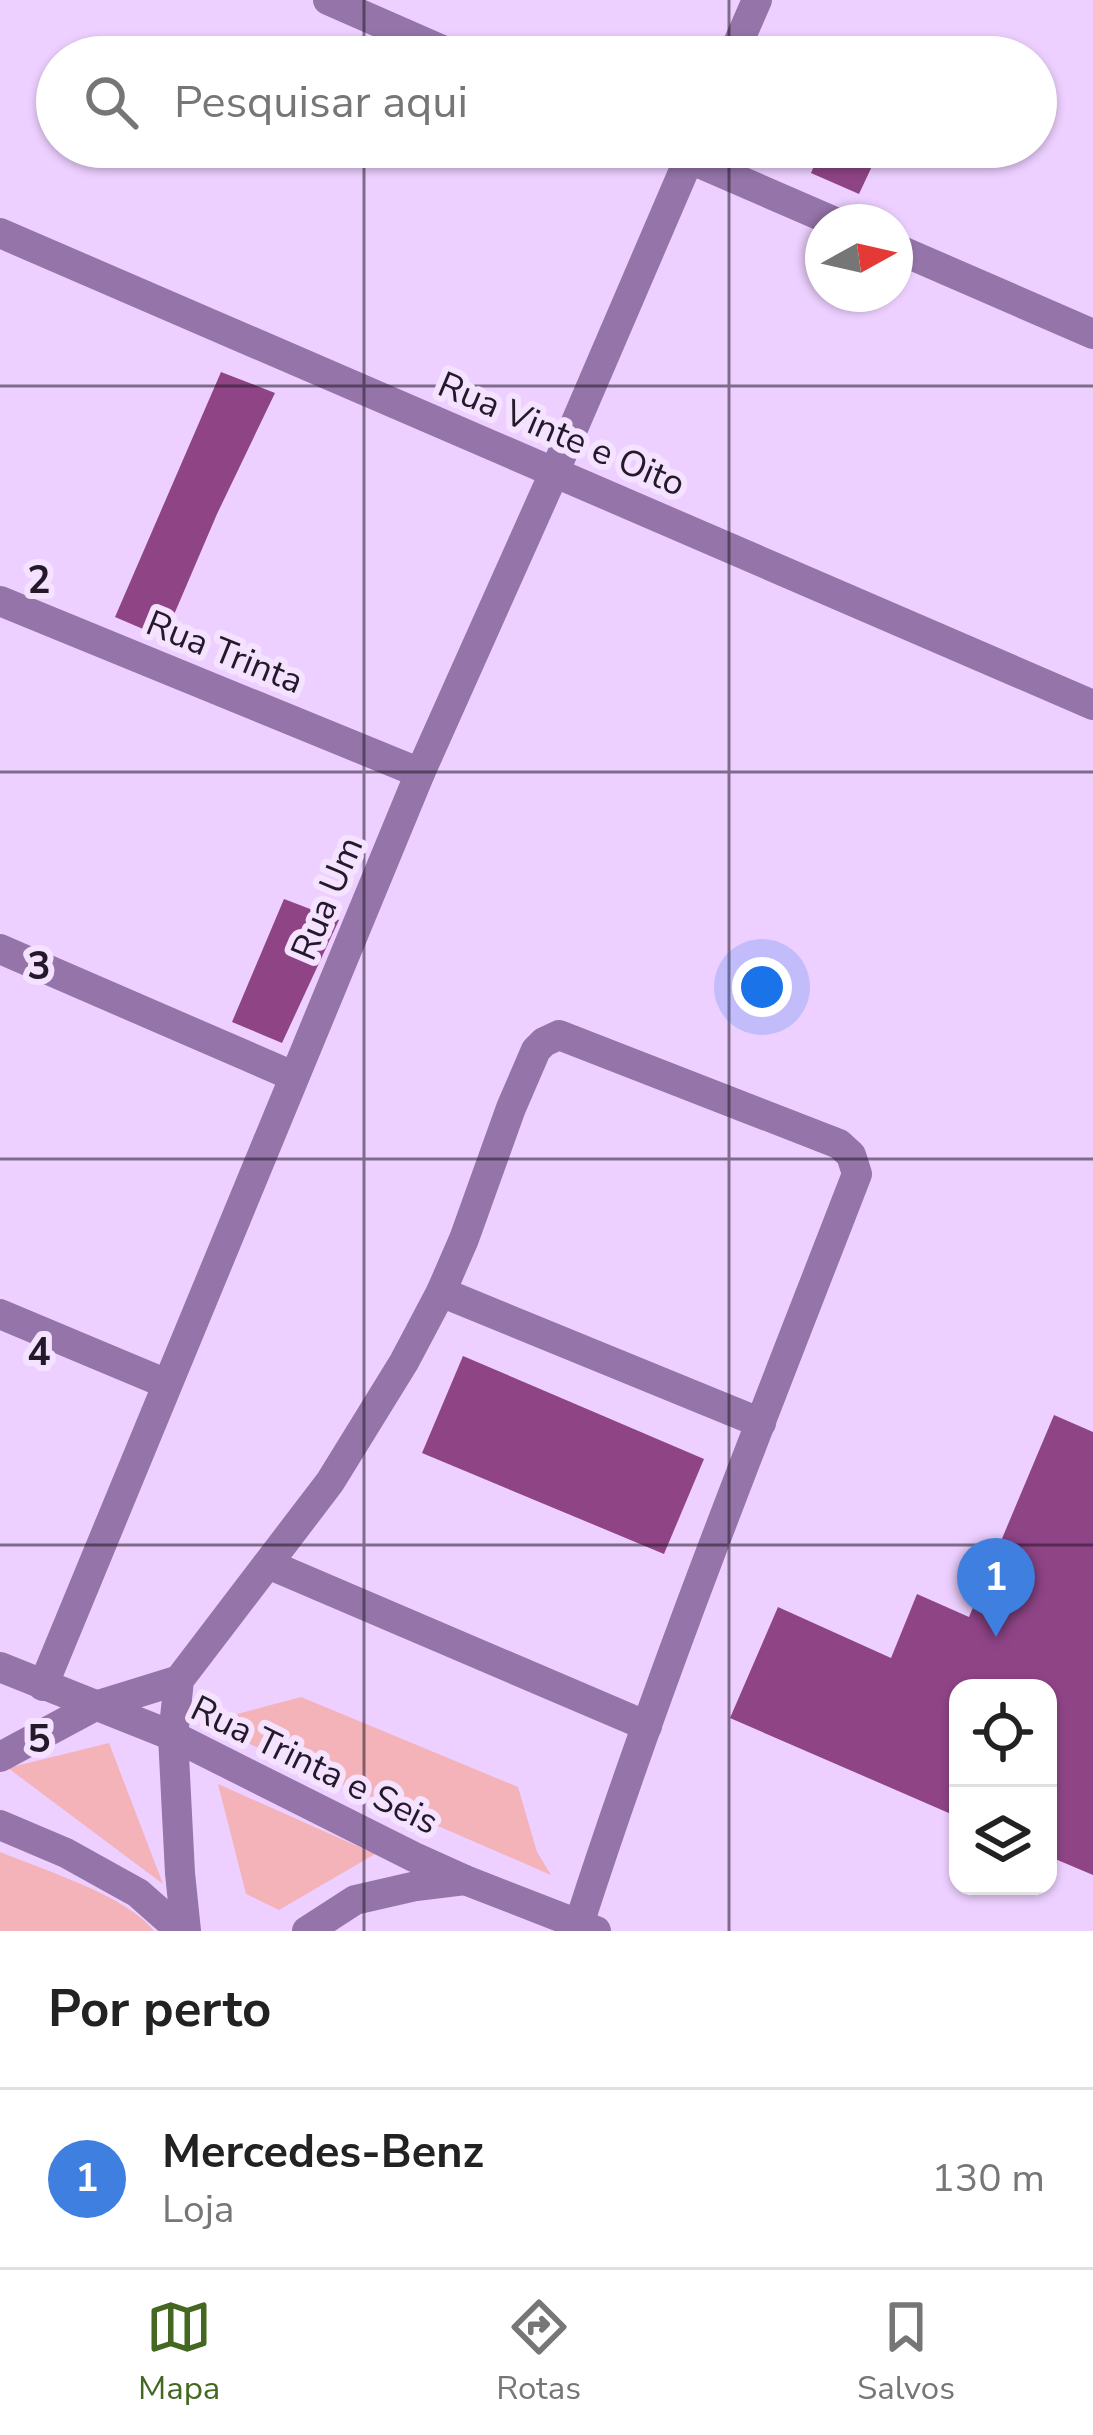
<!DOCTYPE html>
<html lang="pt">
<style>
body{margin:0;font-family:"Nunito Sans",sans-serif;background:#f2f2f2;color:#222}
.controls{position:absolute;right:36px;bottom:36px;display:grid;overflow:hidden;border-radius:24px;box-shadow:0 3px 9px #0004}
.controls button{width:108px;height:108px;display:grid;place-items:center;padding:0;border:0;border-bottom:3px solid #e0e0e0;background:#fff;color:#222;font:60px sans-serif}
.compass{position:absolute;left:805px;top:204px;width:108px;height:108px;border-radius:50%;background:#fff;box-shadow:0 3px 9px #0004;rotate:82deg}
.you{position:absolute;left:762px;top:987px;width:42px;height:42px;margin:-30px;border:9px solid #fff;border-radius:50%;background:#1a73e8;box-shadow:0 0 0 18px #1a73e833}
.badge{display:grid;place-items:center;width:78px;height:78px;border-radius:50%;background:#446821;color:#fff;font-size:39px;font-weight:700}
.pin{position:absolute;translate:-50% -99px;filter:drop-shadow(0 3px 6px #0008)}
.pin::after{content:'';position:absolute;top:63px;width:42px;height:36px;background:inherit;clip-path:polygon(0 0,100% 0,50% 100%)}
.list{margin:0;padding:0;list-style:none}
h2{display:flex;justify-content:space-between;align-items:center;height:156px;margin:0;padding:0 48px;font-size:51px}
h2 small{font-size:39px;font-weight:400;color:#767676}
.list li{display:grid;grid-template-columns:78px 1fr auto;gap:36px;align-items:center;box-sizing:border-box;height:180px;padding:0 48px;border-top:3px solid #e0e0e0}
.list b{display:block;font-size:45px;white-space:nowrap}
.list p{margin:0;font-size:39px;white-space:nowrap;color:#767676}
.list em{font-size:39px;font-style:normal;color:#767676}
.icon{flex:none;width:66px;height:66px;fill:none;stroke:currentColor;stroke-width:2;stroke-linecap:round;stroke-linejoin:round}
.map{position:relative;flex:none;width:1093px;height:1931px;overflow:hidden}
.search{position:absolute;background:#fff;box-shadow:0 3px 9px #0004;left:36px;right:36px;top:36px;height:132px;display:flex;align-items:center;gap:30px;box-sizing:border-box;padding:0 42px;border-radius:66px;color:#767676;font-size:45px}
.sheet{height:336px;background:#fff}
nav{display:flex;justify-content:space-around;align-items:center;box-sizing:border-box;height:168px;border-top:3px solid #e0e0e0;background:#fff;font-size:33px;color:#767676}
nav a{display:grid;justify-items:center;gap:6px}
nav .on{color:#446821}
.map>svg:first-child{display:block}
.green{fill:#f4b2b9}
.building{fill:#8f4486}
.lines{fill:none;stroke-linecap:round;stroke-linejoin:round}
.minor{stroke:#9574a9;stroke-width:30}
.grid{fill:none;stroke:#24192a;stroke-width:3;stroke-opacity:0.55}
.labels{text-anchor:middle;stroke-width:12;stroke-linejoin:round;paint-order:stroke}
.street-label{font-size:36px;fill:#24192a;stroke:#f4e2ff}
.grid-label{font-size:39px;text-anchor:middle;font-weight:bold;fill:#24192a;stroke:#f4e2ff;stroke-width:12;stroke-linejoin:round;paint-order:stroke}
</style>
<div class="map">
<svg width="1093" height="1931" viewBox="0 0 1093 1931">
<rect width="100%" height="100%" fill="#edd0ff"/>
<!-- green -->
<g class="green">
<polygon points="301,1697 518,1787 537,1852 551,1875 215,1729 226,1717"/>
<polygon points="109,1743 163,1884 8,1768"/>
<polygon points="218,1784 375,1854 279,1910 246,1894"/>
<path d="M0,1852C41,1869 128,1896 154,1931H0Z"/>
</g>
<!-- building -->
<g class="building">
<polygon points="822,147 881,147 859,194 811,173"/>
<polygon points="221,372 275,393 217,514 164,638 115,617"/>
<polygon points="284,899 339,920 282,1043 232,1022"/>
<polygon points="463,1356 704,1459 664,1554 422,1453"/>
<polygon points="1054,1415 1093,1432 1093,1875 1048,1856 1048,1688 958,1688 958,1817 730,1718 778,1607 891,1658 917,1594 969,1617"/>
</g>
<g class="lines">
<!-- minor -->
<g class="minor">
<polyline points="328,0 458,57"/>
<polyline points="732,57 757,0"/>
<polyline points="662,147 835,222"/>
<polyline points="0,233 1093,705"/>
<polyline points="895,248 1093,334"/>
<polyline points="0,601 420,773"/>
<polyline points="0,949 293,1076"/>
<polyline points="441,1292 761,1423"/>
<polyline points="0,1314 167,1384"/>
<polyline points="268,1564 647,1726"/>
<polyline points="0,1667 173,1736 414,1857 465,1880 596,1931"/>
<polyline points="43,1686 420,773 554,473 694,147"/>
<polyline points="0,1757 95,1706 179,1680"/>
<polyline points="0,1825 66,1853 138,1893 181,1931"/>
<path d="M186,1931L180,1873L173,1736L179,1680L330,1482L404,1362L441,1292L464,1239L511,1108L536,1050L544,1042L559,1035L839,1144L851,1155L857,1174C761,1422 661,1670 579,1924"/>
<polyline points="307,1931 355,1900 416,1886 465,1880"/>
</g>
</g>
<!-- grid -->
<path class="grid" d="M364,0V57M729,0V57M364,147V1931M729,147V1931M0,386H1093M0,772H1093M0,1159H1093M0,1545H1093"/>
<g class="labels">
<!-- street labels -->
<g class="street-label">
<text transform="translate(562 433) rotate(23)" y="13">Rua Vinte e Oito</text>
<text transform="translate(225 651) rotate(22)" y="13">Rua Trinta</text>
<text transform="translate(326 898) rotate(-67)" y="13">Rua Um</text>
<text transform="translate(315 1764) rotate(26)" y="13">Rua Trinta e Seis</text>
</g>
</g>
<g class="grid-label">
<text x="39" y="593">2</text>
<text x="39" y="979">3</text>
<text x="39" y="1365">4</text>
<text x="39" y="1752">5</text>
</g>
</svg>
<div class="controls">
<button><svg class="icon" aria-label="locate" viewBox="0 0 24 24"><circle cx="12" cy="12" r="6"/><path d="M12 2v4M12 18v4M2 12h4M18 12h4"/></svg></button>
<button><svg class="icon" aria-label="layers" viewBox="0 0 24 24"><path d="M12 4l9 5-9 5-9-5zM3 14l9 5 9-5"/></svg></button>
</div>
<svg class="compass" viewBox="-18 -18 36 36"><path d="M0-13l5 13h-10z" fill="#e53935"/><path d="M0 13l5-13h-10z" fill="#767676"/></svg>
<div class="you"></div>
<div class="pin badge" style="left:996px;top:1637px;background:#3f7fe0">1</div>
<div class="search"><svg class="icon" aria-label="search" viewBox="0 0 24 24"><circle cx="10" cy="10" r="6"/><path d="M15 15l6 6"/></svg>Pesquisar aqui</div>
</div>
<section class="sheet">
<h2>Por perto<small></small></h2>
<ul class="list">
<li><span class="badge" style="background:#3f7fe0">1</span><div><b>Mercedes-Benz</b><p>Loja</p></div><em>130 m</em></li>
</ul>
</section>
<nav>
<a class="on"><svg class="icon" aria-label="map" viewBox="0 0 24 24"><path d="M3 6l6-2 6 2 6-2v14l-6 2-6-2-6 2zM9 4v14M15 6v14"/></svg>Mapa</a>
<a><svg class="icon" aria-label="directions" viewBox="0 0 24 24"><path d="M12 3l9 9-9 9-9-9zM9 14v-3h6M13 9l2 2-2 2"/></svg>Rotas</a>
<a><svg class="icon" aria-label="saved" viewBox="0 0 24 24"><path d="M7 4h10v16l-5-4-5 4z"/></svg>Salvos</a>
</nav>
